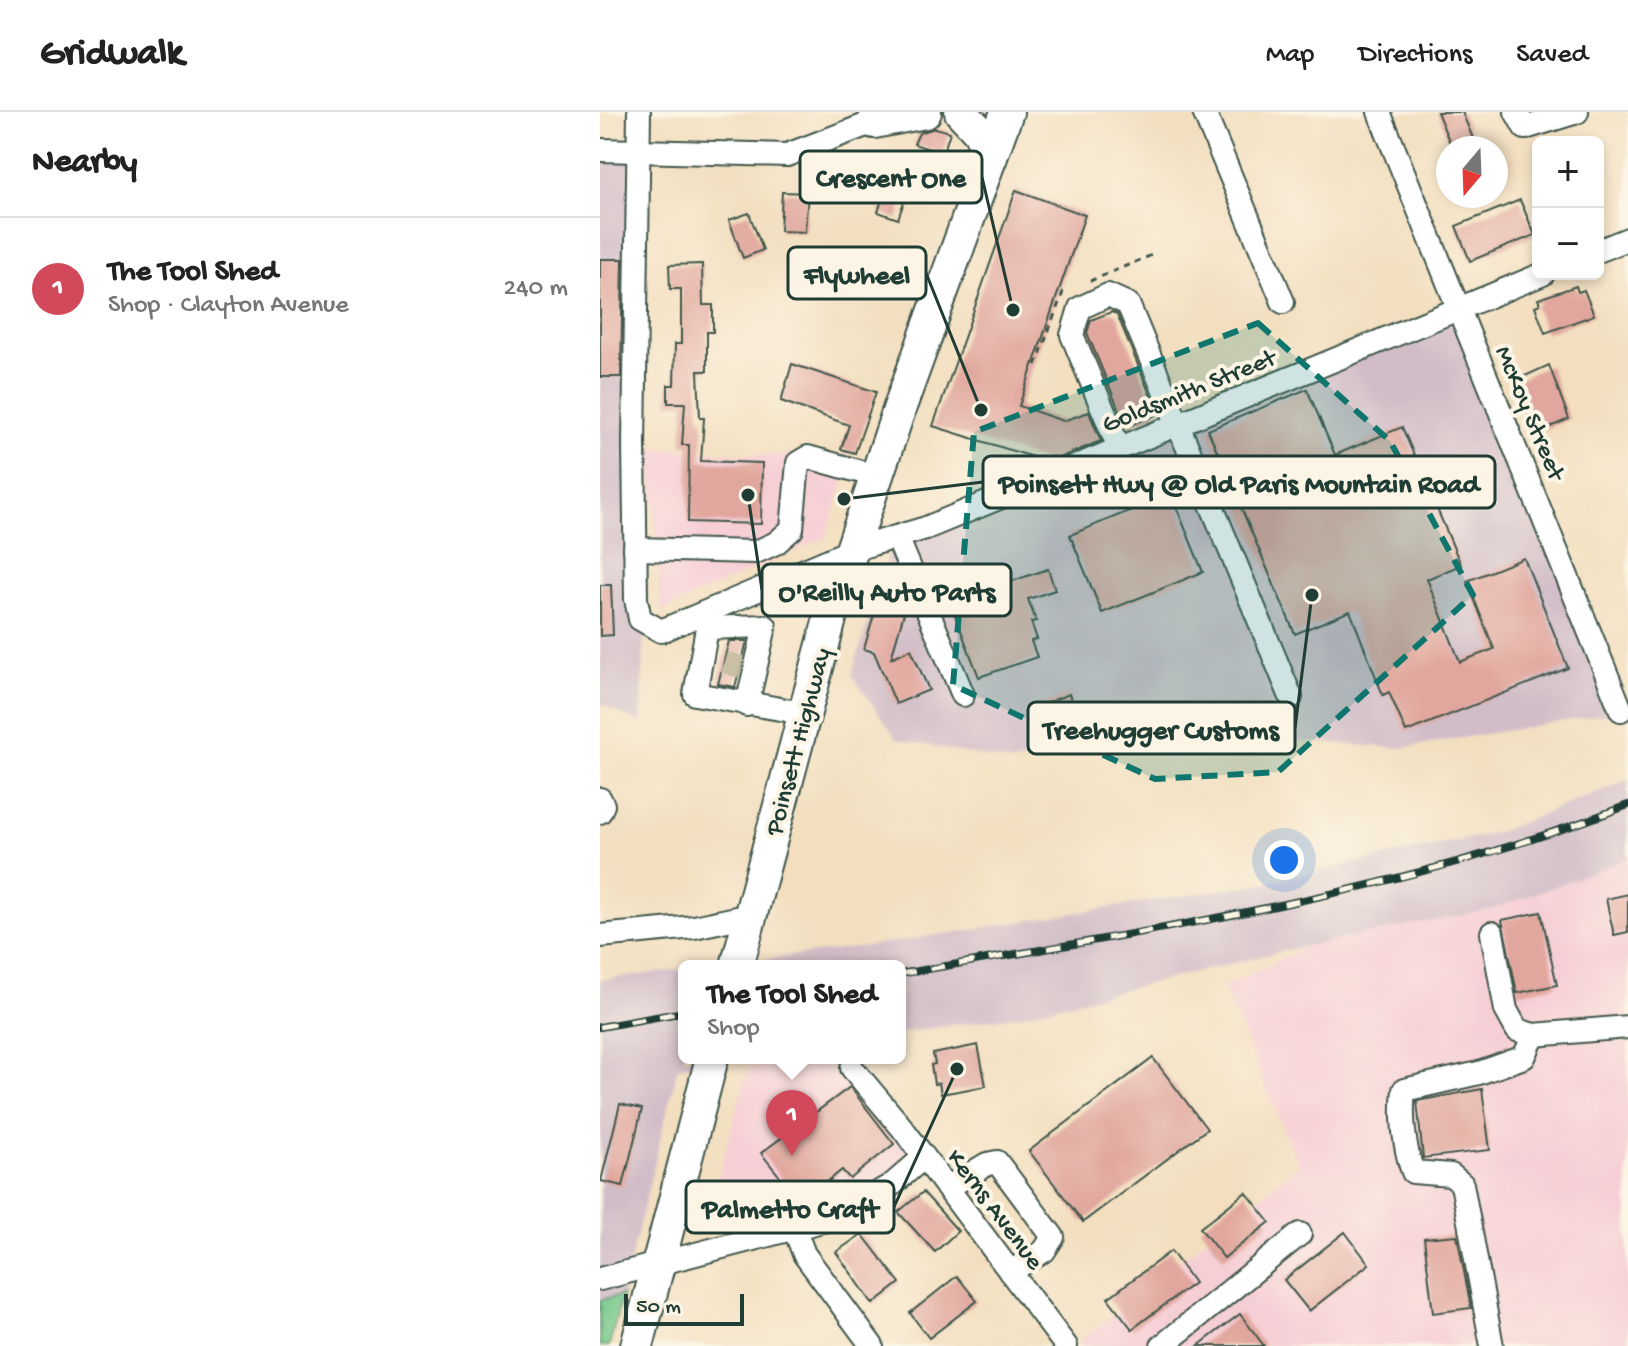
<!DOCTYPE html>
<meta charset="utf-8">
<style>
body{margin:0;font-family:"Gochi Hand",sans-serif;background:#f6f6f6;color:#222}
.controls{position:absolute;right:24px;top:24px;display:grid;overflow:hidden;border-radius:12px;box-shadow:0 4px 12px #0003}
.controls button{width:72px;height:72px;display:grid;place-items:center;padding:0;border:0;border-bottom:2px solid #e0e0e0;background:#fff;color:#222;font:40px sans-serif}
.compass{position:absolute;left:836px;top:24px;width:72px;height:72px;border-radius:50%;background:#fff;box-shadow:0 4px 12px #0003;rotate:199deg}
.scale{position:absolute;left:24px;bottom:20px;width:120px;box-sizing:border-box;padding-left:8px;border:4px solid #1f3d34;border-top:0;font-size:22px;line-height:28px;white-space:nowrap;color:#1f3d34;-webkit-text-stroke:6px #fcf5e5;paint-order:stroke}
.you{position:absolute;left:684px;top:748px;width:28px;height:28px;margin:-20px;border:6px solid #fff;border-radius:50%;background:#1a73e8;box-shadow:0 0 0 12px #1a73e833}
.badge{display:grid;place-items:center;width:52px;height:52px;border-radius:50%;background:#d1495b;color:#fff;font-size:26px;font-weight:700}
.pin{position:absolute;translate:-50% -66px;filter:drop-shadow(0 2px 4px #0008)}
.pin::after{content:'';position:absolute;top:42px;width:28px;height:24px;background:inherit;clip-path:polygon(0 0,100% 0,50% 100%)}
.popup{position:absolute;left:78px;top:848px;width:228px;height:104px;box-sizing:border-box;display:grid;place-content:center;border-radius:12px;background:#fff;filter:drop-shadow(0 2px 6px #0005);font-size:26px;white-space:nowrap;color:#767676}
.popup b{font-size:30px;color:#222}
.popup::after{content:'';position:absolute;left:50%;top:100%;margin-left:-16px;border:16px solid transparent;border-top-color:#fff}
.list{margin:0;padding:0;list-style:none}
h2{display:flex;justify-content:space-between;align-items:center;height:104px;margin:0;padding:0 32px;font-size:34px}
h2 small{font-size:26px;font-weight:400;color:#767676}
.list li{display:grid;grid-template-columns:52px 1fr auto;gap:24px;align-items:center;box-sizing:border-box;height:144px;padding:0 32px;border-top:2px solid #e0e0e0}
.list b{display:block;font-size:30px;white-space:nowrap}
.list p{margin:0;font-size:26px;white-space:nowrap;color:#767676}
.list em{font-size:26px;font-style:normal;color:#767676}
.map{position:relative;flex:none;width:1028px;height:1234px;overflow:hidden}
header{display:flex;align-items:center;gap:48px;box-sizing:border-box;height:112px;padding:0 40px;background:#fff;border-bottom:2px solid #e0e0e0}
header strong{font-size:38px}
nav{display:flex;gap:44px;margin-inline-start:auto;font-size:28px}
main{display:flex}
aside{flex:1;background:#fff}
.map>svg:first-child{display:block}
.built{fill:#f6cfd5}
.industrial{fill:#d1bdc8}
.green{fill:#75c88b;stroke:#4a8260;stroke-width:2}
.building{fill:#e1a79e}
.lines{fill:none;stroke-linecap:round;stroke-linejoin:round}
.minor-tunnel{stroke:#c9bfa4;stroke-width:22;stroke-dasharray:22 11;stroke-linecap:butt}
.minor-casing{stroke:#3f5549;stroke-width:26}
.highway-casing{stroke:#3f5549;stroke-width:36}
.path{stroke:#3f5549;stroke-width:3;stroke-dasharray:6 6;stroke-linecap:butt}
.minor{stroke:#fff;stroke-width:22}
.highway{stroke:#fff;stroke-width:32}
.rail-casing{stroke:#1f3d34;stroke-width:8}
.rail{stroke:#fcf5e5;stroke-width:5;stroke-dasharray:15;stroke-linecap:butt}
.marked{fill:#0f766e;fill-opacity:0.2;stroke:#0f766e;stroke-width:6;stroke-dasharray:16 10;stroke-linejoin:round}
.labels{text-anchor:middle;stroke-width:8;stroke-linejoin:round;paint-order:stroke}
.street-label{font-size:26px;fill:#1f3d34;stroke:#fcf5e5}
.leader{fill:none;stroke:#1f3d34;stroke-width:3}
.callout-dot{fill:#1f3d34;stroke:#fcf5e5;stroke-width:3}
.callout{fill:#fcf5e5;stroke:#1f3d34;stroke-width:3}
.callout-label{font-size:28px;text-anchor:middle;font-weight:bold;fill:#1f3d34}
</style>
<header>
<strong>Gridwalk</strong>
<nav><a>Map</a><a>Directions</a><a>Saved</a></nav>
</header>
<main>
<aside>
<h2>Nearby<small></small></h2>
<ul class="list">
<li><span class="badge">1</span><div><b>The Tool Shed</b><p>Shop · Clayton Avenue</p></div><em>240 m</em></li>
</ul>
</aside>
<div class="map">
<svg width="1028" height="1234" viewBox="0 0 1028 1234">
<rect width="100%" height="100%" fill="#fcf5e5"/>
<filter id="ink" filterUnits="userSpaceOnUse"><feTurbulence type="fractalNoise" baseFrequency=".0125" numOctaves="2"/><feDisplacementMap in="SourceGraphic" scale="16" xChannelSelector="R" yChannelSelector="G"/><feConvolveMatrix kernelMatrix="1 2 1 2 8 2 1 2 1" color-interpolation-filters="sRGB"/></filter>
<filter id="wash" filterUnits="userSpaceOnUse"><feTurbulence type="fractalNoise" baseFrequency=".006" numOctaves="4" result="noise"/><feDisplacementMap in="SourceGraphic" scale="32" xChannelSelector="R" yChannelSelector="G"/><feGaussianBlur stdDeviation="1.8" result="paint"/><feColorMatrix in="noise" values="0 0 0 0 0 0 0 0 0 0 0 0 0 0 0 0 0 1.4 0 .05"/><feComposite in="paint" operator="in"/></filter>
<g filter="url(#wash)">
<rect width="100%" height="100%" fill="#f3dfc0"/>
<!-- built -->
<g class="built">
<polygon points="50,336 166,343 253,343 226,425 61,499"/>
<polygon points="1028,702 1028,1234 475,1234 699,1053 623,875 878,751"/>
<polygon points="216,946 256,946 324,1052 188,1109 103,1120 148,956"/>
</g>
<!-- industrial -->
<g class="industrial">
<polygon points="0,32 41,32 50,336 41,612 0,591"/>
<polygon points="860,203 1019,600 801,636 690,629 570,609 414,651 297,627 252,563 291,433"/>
<polygon points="1028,668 1028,746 1001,757 893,797 691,837 420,903 300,921 300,854 110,854 256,836 664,771 898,720"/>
<polygon points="84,857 84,946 135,946 78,955 22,1183 0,1188 0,868"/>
</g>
<!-- green -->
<polygon class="green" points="22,1183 9,1234 0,1234 0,1188"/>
<g id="blocks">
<!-- building -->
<g class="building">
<polygon points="837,0 862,0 877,36 852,36"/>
<polygon points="335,16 350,20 343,42 314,32 319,21"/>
<polygon points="290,65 310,72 298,107 278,100"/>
<polygon points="416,78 485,103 419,294 463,309 489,300 501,329 449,350 333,314"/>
<polygon points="182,80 208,81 205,120 180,119"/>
<polygon points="920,88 935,123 870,149 856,114"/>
<polygon points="149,101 163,138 143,146 129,108"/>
<polygon points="0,147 23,147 21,265 0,265"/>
<polygon points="102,152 103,193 113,193 113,220 107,220 107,259 98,259 100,306 104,306 101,349 162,351 161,412 88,410 89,333 82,333 85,291 68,291 68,273 74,273 75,232 81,232 81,177 70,177 69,153"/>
<polygon points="976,174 978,180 984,178 994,203 945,221 935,194 940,192 938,187"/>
<polygon points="511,200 517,202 558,302 526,315 487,221 491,208"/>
<polygon points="192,252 276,280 255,341 241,337 249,313 181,289"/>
<polygon points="949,253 969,307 936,321 914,269"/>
<polygon points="707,277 735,343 802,315 861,453 827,467 860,550 894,537 867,469 924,446 968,556 806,620 789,580 783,583 750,499 695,522 608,318"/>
<polygon points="571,382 603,460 502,501 470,423"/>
<polygon points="288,455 295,457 308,487 291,546 311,537 329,578 296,592 274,540 264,537"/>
<polygon points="448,457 455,478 428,487 436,509 431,510 437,527 431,529 437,545 379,565 350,490"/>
<polygon points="0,473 11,473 13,523 0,524"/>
<polygon points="129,529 147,529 135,575 118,572"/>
<polygon points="469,582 480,612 447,625 436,595"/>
<polygon points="1028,782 1028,820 1014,823 1006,787"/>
<polygon points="941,800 957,873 917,881 902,808"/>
<polygon points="378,933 386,974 341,982 339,971 334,972 331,953 335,952 333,942"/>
<polygon points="553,946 607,1017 483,1110 429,1039"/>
<polygon points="250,975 294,1032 250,1067 242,1058 201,1091 161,1041"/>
<polygon points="882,977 890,1038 823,1046 817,989"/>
<polygon points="20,992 42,997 23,1074 1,1069"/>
<polygon points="323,1080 358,1119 335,1140 298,1100"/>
<polygon points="646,1080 670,1110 624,1146 600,1116"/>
<polygon points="745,1120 769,1152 709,1199 684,1168"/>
<polygon points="262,1122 300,1171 273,1192 236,1140"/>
<polygon points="857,1123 871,1196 833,1201 824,1126"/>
<polygon points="571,1139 594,1171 532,1217 508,1186"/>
<polygon points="357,1164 377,1189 329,1226 310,1201"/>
<polygon points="640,1202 664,1234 598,1234"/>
</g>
</g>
</g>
<g filter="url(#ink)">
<use href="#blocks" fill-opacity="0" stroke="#3f5549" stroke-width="2"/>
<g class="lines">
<!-- minor-tunnel -->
<polyline class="minor-tunnel" points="124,550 141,555"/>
<defs>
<g id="minor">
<polyline points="39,0 34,331 36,487 40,507 61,519 252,438 326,416 943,162"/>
<polyline points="604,0 683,190"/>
<polyline points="779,0 1021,598"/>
<polyline points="916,0 925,16 977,0"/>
<polyline points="0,38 187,43 287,5"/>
<polyline points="998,139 1028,127"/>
<polyline points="519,336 472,223 480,196 508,183 528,192 691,585"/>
<polyline points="297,425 363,583"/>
<polyline points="35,437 156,440 176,431 192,417 198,351 208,345 276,364"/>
<polyline points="110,500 95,582 203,601"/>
<polyline points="107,516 165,514 147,593"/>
<polyline points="0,687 3,693 0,700"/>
<polyline points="0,824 94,815 150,803"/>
<polyline points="934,923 1028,915"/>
<polyline points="252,956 303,1017 466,1234"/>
<polyline points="347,1076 387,1052 397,1050 453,1125 444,1139 410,1160"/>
<polyline points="195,1118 204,1142 272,1234"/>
<polyline points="0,1167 230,1107 293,1072 324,1045"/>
<polyline points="562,1234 700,1122"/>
<path d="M892,1234L862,1072L851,1063L813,1060C804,1036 801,1003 804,978L879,961L924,945L934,923L917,918L906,898L892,821"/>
</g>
<g id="highway">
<polyline points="361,0 379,19 391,45"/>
<polyline points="274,10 325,0"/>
<polyline points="137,854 235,488 301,292 407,0"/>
<polyline points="37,1234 112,946"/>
</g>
</defs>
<!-- minor casing -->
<use href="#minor" class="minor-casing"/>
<!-- highway casing -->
<use href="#highway" class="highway-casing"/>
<!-- path -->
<g class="path">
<polyline points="490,169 552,143"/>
<polyline points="436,253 463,180 468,182"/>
</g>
<!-- minor -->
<use href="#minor" class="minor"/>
<!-- highway -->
<use href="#highway" class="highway"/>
<defs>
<g id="rail">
<path d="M300,862C545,819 795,784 1028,693"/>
<polyline points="0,915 84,900"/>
</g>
</defs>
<!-- rail casing -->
<use href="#rail" class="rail-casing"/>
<!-- rail -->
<use href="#rail" class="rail"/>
</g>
</g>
<!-- marked area -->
<path class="marked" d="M658,211L790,329L873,483L678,660L555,667L353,573L374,320Z"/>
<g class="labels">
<!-- street labels -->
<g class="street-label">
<text transform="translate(588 277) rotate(-22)" y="9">Goldsmith Street</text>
<text transform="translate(932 300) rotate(67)" y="9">McKoy Street</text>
<text transform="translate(196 629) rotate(-75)" y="9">Poinsett Highway</text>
<text transform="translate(397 1096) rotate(53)" y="9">Kerns Avenue</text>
</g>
</g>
<!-- callouts -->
<path class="leader" d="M413 198L382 65M381 298L326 161M244 387L383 370M148 383L162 478M712 483L695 616M357 957L294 1095"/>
<g class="callout-dot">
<circle cx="413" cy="198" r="8"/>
<circle cx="381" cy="298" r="8"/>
<circle cx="244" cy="387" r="8"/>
<circle cx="148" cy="383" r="8"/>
<circle cx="712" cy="483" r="8"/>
<circle cx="357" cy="957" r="8"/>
</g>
<g class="callout">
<rect x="200" y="39" width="182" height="52" rx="8"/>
<rect x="188" y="135" width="138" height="52" rx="8"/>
<rect x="383" y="344" width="512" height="52" rx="8"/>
<rect x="162" y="452" width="249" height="52" rx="8"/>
<rect x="428" y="590" width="267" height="52" rx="8"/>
<rect x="86" y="1069" width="208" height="52" rx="8"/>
</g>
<g class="callout-label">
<text x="291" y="74">Crescent One</text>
<text x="257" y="171">Flywheel</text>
<text x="639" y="380">Poinsett Hwy @ Old Paris Mountain Road</text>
<text x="287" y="488">O'Reilly Auto Parts</text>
<text x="561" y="626">Treehugger Customs</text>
<text x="190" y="1105">Palmetto Craft</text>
</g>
</svg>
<div class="controls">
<button>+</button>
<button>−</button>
</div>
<svg class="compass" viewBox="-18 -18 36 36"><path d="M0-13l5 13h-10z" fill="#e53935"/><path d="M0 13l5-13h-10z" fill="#767676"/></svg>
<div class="scale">50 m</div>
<div class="you"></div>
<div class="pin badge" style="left:192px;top:1044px">1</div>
<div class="popup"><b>The Tool Shed</b>Shop</div>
</div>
</main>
